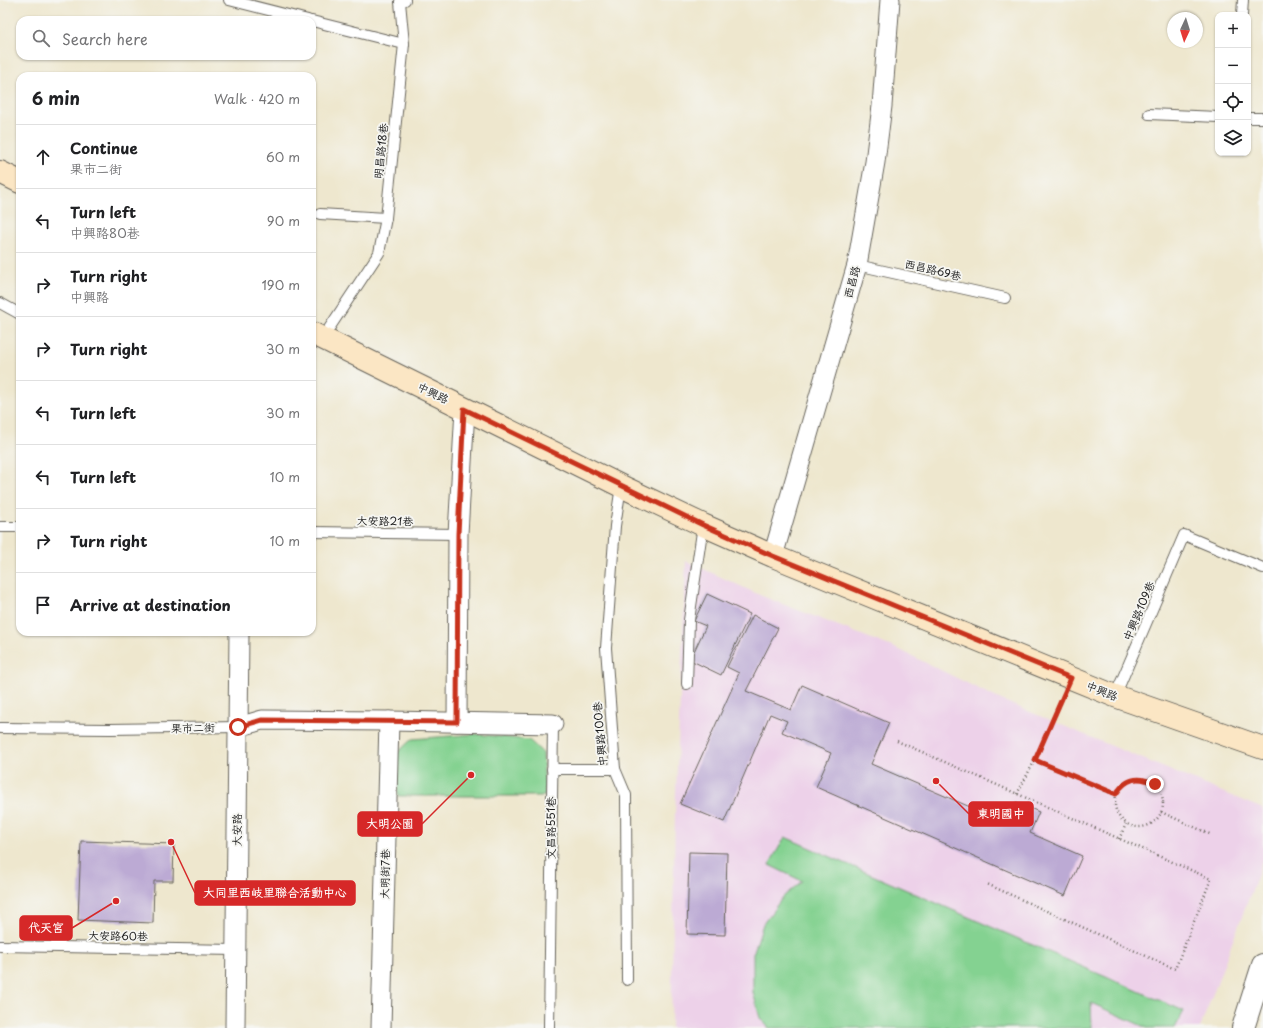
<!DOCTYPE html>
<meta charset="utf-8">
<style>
body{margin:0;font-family:"Playpen Sans","LXGW WenKai TC",sans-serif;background:#f2f2f2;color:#202124}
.controls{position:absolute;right:12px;top:12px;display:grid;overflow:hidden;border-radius:8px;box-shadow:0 1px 3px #0004}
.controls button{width:36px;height:36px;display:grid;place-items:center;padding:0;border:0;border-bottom:1px solid #e0e0e0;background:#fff;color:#202124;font:20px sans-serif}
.compass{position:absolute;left:1167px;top:12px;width:36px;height:36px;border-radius:50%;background:#fff;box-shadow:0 1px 3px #0004;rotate:184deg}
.stop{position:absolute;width:12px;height:12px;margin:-9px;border:3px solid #c8321e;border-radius:50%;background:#fff}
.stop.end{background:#c8321e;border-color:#fff;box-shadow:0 1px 4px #0008}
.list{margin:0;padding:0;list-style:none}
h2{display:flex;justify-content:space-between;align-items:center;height:52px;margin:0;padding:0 16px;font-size:17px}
h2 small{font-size:13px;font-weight:400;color:#757577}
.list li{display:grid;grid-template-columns:26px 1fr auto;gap:12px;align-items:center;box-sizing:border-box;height:64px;padding:0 16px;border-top:1px solid #e0e0e0}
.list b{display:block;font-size:15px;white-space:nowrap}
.list p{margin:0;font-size:13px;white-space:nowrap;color:#757577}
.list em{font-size:13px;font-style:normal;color:#757577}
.icon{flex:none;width:22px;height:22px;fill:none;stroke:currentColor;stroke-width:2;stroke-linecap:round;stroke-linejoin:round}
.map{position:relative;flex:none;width:1263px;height:1028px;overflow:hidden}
.search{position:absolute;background:#fff;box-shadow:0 1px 3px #0004;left:16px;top:16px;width:300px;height:44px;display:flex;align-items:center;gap:10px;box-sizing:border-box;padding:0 14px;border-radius:12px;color:#757577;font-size:15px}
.panel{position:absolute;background:#fff;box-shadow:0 1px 3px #0004;left:16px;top:72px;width:300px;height:564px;border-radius:12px}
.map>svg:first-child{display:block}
.built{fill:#edd1e9}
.green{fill:#84d291;stroke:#507756}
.building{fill:#bcaad4}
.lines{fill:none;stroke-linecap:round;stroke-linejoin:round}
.service-casing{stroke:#66635a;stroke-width:12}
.minor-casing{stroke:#66635a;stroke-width:21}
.tertiary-casing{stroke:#66635a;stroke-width:24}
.secondary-casing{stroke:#66635a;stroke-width:24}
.path{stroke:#66635a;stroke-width:2.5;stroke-dasharray:1 3;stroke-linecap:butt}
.service{stroke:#fff;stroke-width:10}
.minor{stroke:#fff;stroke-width:19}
.tertiary{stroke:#fff;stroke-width:22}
.secondary{stroke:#fbe6c4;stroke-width:22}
.route{stroke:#c8321e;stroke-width:5}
.labels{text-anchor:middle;stroke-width:3.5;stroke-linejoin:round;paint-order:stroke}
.street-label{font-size:11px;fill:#1c1c1c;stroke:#f6f6f2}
.leader{fill:none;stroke:#d62828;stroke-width:1.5}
.callout-dot{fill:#d62828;stroke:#f6f6f2;stroke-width:1.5}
.callout{fill:#d62828;stroke:#d62828;stroke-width:1.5}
.callout-label{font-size:12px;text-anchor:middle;font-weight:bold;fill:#fff}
</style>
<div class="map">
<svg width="1263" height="1028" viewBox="0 0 1263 1028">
<rect width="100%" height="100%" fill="#f6f6f2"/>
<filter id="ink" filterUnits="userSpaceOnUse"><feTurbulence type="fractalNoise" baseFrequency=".025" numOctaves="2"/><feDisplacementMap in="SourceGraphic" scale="8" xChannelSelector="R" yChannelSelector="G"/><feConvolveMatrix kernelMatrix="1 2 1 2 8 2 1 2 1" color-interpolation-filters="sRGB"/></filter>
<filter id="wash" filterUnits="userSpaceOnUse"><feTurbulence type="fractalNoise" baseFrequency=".012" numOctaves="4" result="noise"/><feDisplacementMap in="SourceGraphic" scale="16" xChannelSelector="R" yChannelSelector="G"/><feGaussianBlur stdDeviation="0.9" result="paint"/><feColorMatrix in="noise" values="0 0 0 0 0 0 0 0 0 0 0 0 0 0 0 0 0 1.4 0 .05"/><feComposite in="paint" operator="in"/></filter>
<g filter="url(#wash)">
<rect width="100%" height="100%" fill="#eee7ce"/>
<!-- built -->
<polygon class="built" points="686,561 762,596 900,650 999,699 1263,809 1263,857 1258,874 1200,1028 671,1028 675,815"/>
<!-- green -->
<g class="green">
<polygon points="476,734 529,740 543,753 545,796 398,796 396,754 412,739"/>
<polygon points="785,837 1184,1011 1175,1028 1147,1028 1091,1003 1092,1028 769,1028 760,1018 753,992 753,954 763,924 783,897 802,881 769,865"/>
</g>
<g id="blocks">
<!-- building -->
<g class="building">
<polygon points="707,594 750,614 721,675 690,660 706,626 694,621"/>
<polygon points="753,615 778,628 746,691 791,710 802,685 889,723 871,764 1007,823 1016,802 1039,812 1030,833 1082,856 1065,896 816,787 831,753 782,732 787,721 770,714 724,822 680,804 739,673 727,667"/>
<polygon points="81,841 174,844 173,881 154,881 153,923 78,920"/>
<polygon points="689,852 727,853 725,935 687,934"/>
</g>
</g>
</g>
<g filter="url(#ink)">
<use href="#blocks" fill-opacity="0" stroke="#66635a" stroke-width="1"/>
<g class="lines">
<defs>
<g id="service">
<polyline points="229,0 308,20"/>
<polyline points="1242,15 1243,0"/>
<polyline points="312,21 404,44 386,218 379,253 322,339"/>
<polyline points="404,44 400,2 405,0"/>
<polyline points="1149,114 1218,117"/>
<polyline points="1248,118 1263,118"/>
<polyline points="320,214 386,218"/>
<polyline points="857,265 1005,298"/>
<polyline points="0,303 20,314"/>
<polyline points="621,486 615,526 606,648 615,769 626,795 627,980"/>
<polyline points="0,527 20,527"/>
<polyline points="312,532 458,534"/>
<polyline points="687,684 689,620 703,525"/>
<polyline points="1115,696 1184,535 1263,568"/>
<polyline points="0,728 110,729 238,727"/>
<polyline points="552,769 615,769"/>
<polyline points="0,946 236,950"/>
<polyline points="549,1028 553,724"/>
</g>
<g id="minor">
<polyline points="773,556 857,265 875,162 882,106 890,0"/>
<polyline points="457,722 458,534 465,409"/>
<polyline points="238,727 262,720 389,721 553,724"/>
<polyline points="235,1028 239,632"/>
<polyline points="381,1028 389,721"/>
</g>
<polyline id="tertiary" points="1243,1028 1263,965"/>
<g id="secondary">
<polyline points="0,172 20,182"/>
<polyline points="312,333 621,486 703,525 773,556 1115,696 1263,748"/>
</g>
</defs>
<!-- service casing -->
<use href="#service" class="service-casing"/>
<!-- minor casing -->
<use href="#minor" class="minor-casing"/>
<!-- tertiary casing -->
<use href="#tertiary" class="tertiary-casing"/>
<!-- secondary casing -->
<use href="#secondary" class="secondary-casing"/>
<!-- path -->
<g class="path">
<polyline points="897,741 1211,879 1175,969 987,884"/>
<polyline points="1035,760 1116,795"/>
<circle cx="1139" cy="803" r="24"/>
<polyline points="1017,794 1035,760 1062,699"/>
<polyline points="1161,812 1212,835"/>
<polyline points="1119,839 1126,824"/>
</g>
<!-- service -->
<use href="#service" class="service"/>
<!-- minor -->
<use href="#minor" class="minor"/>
<!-- tertiary -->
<use href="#tertiary" class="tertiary"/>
<!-- secondary -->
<use href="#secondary" class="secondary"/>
</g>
</g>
<g class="lines" filter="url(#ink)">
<!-- route -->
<path class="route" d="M238,727L262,720L457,722L458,534L464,409L703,525L773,556L1071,678L1035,760L1116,794C1126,778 1138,775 1155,784"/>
</g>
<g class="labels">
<!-- street labels -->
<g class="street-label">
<text transform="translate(381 151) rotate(-84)" y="4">明昌路18巷</text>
<text transform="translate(933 270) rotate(13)" y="4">西昌路69巷</text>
<text transform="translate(852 282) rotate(-75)" y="4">西昌路</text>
<text transform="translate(433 393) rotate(26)" y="4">中興路</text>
<text transform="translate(385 521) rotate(1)" y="4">大安路21巷</text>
<text transform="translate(1139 611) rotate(-67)" y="4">中興路109巷</text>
<text transform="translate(1102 691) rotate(22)" y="4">中興路</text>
<text transform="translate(193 728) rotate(-1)" y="4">果市二街</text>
<text transform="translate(600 734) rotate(-95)" y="4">中興路100巷</text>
<text transform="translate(551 828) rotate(-90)" y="4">文昌路551巷</text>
<text transform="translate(237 830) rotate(-90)" y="4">大安路</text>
<text transform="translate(385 874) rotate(-89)" y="4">大明街7巷</text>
<text transform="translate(118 936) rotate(1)" y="4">大安路60巷</text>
</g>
</g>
<!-- callouts -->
<path class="leader" d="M936 781L969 814M471 775L422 824M171 842L195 893M116 901L72 928"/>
<g class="callout-dot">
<circle cx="936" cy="781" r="4"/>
<circle cx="471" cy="775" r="4"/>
<circle cx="171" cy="842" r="4"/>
<circle cx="116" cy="901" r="4"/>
</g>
<g class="callout">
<rect x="969" y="802" width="64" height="24" rx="4"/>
<rect x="358" y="812" width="64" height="24" rx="4"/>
<rect x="195" y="881" width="160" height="24" rx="4"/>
<rect x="20" y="916" width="52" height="24" rx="4"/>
</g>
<g class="callout-label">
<text x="1001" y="818">東明國中</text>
<text x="390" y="828">大明公園</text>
<text x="275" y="897">大同里西岐里聯合活動中心</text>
<text x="46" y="932">代天宮</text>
</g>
</svg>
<div class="controls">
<button>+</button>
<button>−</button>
<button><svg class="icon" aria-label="locate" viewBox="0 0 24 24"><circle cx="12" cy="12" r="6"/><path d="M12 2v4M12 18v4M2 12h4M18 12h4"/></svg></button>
<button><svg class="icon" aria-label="layers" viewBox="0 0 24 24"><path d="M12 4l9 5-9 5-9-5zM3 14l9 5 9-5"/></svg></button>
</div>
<svg class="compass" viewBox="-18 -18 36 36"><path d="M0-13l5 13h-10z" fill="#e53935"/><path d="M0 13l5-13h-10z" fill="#757577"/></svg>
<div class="stop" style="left:238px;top:727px"></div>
<div class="stop end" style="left:1155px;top:784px"></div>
<div class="search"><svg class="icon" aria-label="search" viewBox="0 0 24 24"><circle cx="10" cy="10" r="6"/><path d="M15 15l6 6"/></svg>Search here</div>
<section class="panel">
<h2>6 min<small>Walk · 420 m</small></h2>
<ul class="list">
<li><svg class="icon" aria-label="ahead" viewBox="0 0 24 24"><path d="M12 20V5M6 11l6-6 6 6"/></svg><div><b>Continue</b><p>果市二街</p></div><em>60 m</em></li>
<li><svg class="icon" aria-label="left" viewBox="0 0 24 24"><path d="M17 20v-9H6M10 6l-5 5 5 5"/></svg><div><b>Turn left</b><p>中興路80巷</p></div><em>90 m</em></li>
<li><svg class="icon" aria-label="right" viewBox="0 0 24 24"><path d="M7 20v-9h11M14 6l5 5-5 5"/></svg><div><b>Turn right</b><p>中興路</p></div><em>190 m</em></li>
<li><svg class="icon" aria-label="right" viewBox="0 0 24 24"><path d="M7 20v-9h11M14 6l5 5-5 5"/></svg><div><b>Turn right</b></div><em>30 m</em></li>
<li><svg class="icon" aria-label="left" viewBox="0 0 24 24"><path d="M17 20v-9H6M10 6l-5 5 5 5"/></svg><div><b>Turn left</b></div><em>30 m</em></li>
<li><svg class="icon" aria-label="left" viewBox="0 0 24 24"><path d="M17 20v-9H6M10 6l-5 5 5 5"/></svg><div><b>Turn left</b></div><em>10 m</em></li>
<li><svg class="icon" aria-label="right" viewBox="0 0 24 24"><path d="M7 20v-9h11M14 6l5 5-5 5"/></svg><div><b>Turn right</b></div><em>10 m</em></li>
<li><svg class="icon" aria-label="arrive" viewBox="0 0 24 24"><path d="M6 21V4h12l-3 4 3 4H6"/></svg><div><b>Arrive at destination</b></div></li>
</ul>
</section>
</div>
